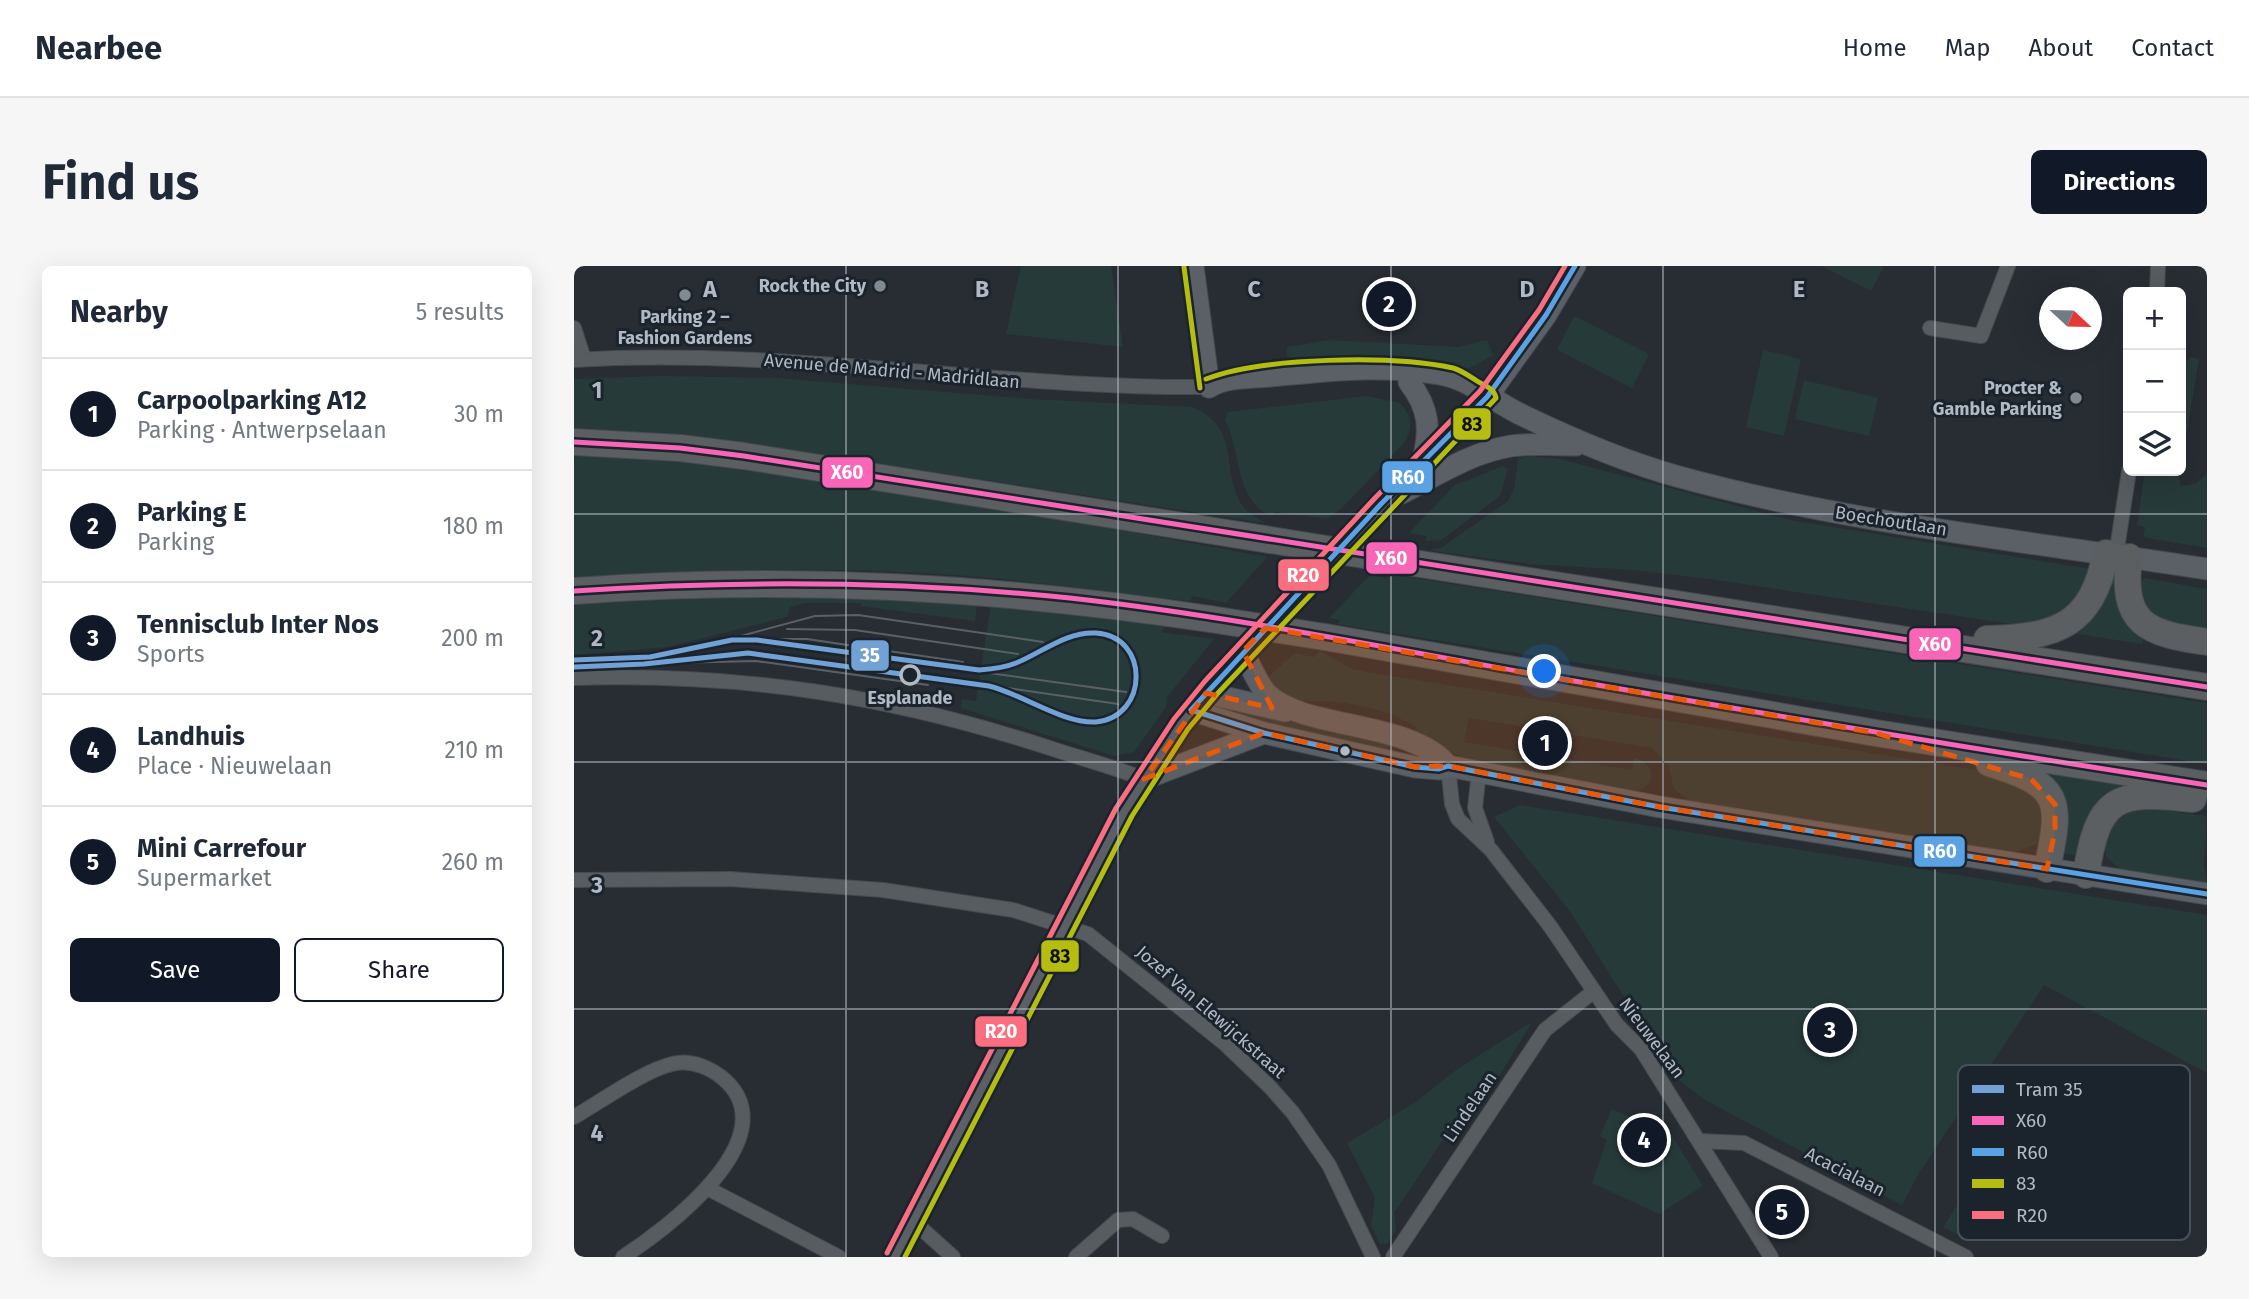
<!DOCTYPE html>
<meta charset="utf-8">
<style>
body{margin:0;font-family:"Fira Sans",sans-serif;background:#f6f6f7;color:#1f2937}
.controls{position:absolute;right:21px;top:21px;display:grid;overflow:hidden;border-radius:10px;box-shadow:0 7px 28px #0002}
.controls button{width:63px;height:63px;display:grid;place-items:center;padding:0;border:0;border-bottom:2px solid #e0e1e3;background:#fff;color:#1f2937;font:35px sans-serif}
.compass{position:absolute;left:1465px;top:21px;width:63px;height:63px;border-radius:50%;background:#fff;box-shadow:0 7px 28px #0002;rotate:112deg}
.you{position:absolute;left:971px;top:406px;width:24px;height:24px;margin:-18px;border:5px solid #fff;border-radius:50%;background:#1a73e8;box-shadow:0 0 0 10px #1a73e833}
.badge{display:grid;place-items:center;width:46px;height:46px;border-radius:50%;background:#111827;color:#fff;font-size:23px;font-weight:700}
.pin{position:absolute;translate:-50% -50%;border:4px solid #fff;box-shadow:0 2px 7px #0006}
.list{margin:0;padding:0;list-style:none}
h2{display:flex;justify-content:space-between;align-items:center;height:91px;margin:0;padding:0 28px;font-size:30px}
h2 small{font-size:23px;font-weight:400;color:#747a83}
.list li{display:grid;grid-template-columns:46px 1fr auto;gap:21px;align-items:center;box-sizing:border-box;height:112px;padding:0 28px;border-top:2px solid #e0e1e3}
.list b{display:block;font-size:26px;white-space:nowrap}
.list p{margin:0;font-size:23px;white-space:nowrap;color:#747a83}
.list em{font-size:23px;font-style:normal;color:#747a83}
.actions{display:flex;gap:14px;padding:21px 28px}
.actions a{flex:1;padding:16px 0;border:2px solid #111827;border-radius:10px;text-align:center;font-size:24px;color:#111827}
.actions .main{background:#111827;color:#fff}
.icon{flex:none;width:38px;height:38px;fill:none;stroke:currentColor;stroke-width:2;stroke-linecap:round;stroke-linejoin:round}
.map{position:relative;flex:none;width:1633px;height:991px;overflow:hidden;border-radius:10px}
header{display:flex;align-items:center;gap:42px;box-sizing:border-box;height:98px;padding:0 35px;background:#fff;border-bottom:2px solid #e0e1e3}
header strong{font-size:33px}
nav{display:flex;gap:38px;margin-inline-start:auto;font-size:24px}
.intro{display:flex;align-items:center;justify-content:space-between;box-sizing:border-box;height:168px;padding:0 42px}
h1{margin:0;font-size:49px}
.button{padding:18px 32px;border-radius:10px;background:#111827;color:#fff;font-size:24px;font-weight:700}
main{display:flex;gap:42px;padding:0 42px}
aside{flex:1;background:#fff;border-radius:10px;box-shadow:0 7px 28px #0002}
.map>svg:first-child{display:block}
.green{fill:#273a3a}
.lines{fill:none;stroke-linecap:round;stroke-linejoin:round}
.street-casing{stroke:#45494e;stroke-width:16}
.secondary-casing{stroke:#45494e;stroke-width:23}
.highway-casing{stroke:#44494f;stroke-width:28}
.street{stroke:#575c61;stroke-width:14}
.secondary{stroke:#5b6066;stroke-width:21}
.highway{stroke:#5b5f61;stroke-width:26}
.tram{stroke:#5b6065;stroke-width:2}
.highway-bridge-casing{stroke:#44494f;stroke-width:28;stroke-linecap:butt}
.highway-bridge{stroke:#5b5f61;stroke-width:26}
.bus-1-casing{stroke:#1b242d;stroke-width:10}
.bus-2-casing{stroke:#1b242d;stroke-width:10}
.bus-3-casing{stroke:#1b242d;stroke-width:10}
.bus-4-casing{stroke:#1b242d;stroke-width:10}
.bus-1{stroke:#fa66b7;stroke-width:5}
.bus-2{stroke:#5aa2e4;stroke-width:5}
.bus-3{stroke:#b4bd10;stroke-width:5}
.bus-4{stroke:#fb6e7f;stroke-width:5}
.tram-1-casing{stroke:#1b242d;stroke-width:10}
.tram-1{stroke:#72a1d5;stroke-width:5}
.marked{fill:#e8590c;fill-opacity:0.2;stroke:#e8590c;stroke-width:5;stroke-dasharray:14 9;stroke-linejoin:round}
.grid{fill:none;stroke:#b1bac4;stroke-width:2;stroke-opacity:0.55}
.poi-dot{fill:#818991;stroke:#1b242d;stroke-width:2.5}
.stop-dot{fill:#1b242d;stroke:#b1bac4;stroke-width:3.5}
.bus-dot{fill:#b1bac4;stroke:#1b242d;stroke-width:2.5}
.labels{text-anchor:middle;stroke-width:6;stroke-linejoin:round;paint-order:stroke}
.poi-label{font-size:18px;font-weight:bold;fill:#b1bac4;stroke:#1b242d;text-anchor:end}
.street-label{font-size:18px;fill:#b1bac4;stroke:#1b242d}
.stop-label{font-size:18px;font-weight:bold;fill:#b1bac4;stroke:#1b242d}
.key{fill:#1b242d;stroke:#48515a;stroke-width:2}
.key-label{font-size:19px;fill:#b1bac4}
.grid-label{font-size:23px;text-anchor:middle;font-weight:bold;fill:#b1bac4;stroke:#1b242d;stroke-width:6;stroke-linejoin:round;paint-order:stroke}
.line-badge{stroke:#1b242d;stroke-width:2.5}
.badge-label{font-size:19px;text-anchor:middle;font-weight:bold;fill:#fff}
.pale-badge-label{font-size:19px;text-anchor:middle;font-weight:bold;fill:#111}
</style>
<header>
<strong>Nearbee</strong>
<nav><a>Home</a><a>Map</a><a>About</a><a>Contact</a></nav>
</header>
<div class="intro"><h1>Find us</h1><a class="button">Directions</a></div>
<main>
<aside>
<h2>Nearby<small>5 results</small></h2>
<ul class="list">
<li><span class="badge">1</span><div><b>Carpoolparking A12</b><p>Parking · Antwerpselaan</p></div><em>30 m</em></li>
<li><span class="badge">2</span><div><b>Parking E</b><p>Parking</p></div><em>180 m</em></li>
<li><span class="badge">3</span><div><b>Tennisclub Inter Nos</b><p>Sports</p></div><em>200 m</em></li>
<li><span class="badge">4</span><div><b>Landhuis</b><p>Place · Nieuwelaan</p></div><em>210 m</em></li>
<li><span class="badge">5</span><div><b>Mini Carrefour</b><p>Supermarket</p></div><em>260 m</em></li>
</ul>
<div class="actions"><a class="main">Save</a><a>Share</a></div>
</aside>
<div class="map">
<svg width="1633" height="991" viewBox="0 0 1633 991">
<rect width="100%" height="100%" fill="#272d33"/>
<!-- green -->
<g class="green">
<polygon points="447,0 537,0 549,81 432,68"/>
<polygon points="1247,0 1310,0 1297,25"/>
<polygon points="1000,50 1075,88 1058,122 983,84"/>
<polygon points="755,74 884,81 913,74 919,89 896,102 809,92 720,98 713,89 713,81"/>
<polygon points="1189,84 1227,93 1210,170 1172,161"/>
<polygon points="1617,91 1625,93 1607,202 1607,100"/>
<path d="M84,110L203,112L456,133L618,141C670,163 645,207 669,240C674,248 683,252 691,257L176,178L0,164V113Z"/>
<polygon points="1230,114 1304,132 1295,170 1221,153"/>
<path d="M793,130L826,137C838,149 840,164 829,178L769,241L753,253L702,246L698,250C660,236 668,185 651,154L654,146Z"/>
<path d="M0,187C233,202 463,249 693,291L652,337L619,330L616,335C542,327 468,316 394,310C263,299 131,304 0,312Z"/>
<polygon points="957,190 986,193 1216,254 1516,303 1517,314 1494,347 1451,360 1136,313 1058,304 955,298 853,284 867,282 934,235 940,223 944,192"/>
<polygon points="929,200 934,203 926,230 867,274 851,275 853,270 835,267 881,219"/>
<polygon points="1571,205 1603,205 1607,220 1621,218 1633,208 1633,282 1569,271 1571,261 1563,259"/>
<polygon points="1539,308 1544,335 1571,370 1568,378 1497,367"/>
<polygon points="796,309 812,312 820,309 1633,437 1633,498 763,358 767,354 755,352"/>
<polygon points="1570,312 1633,323 1633,365 1601,361 1572,346 1565,320"/>
<polygon points="214,329 403,338 401,355 287,340 287,337 232,337 216,341 213,351 93,381 0,389 0,338"/>
<polygon points="417,338 591,361 587,366 640,373 593,431 592,441 560,486 540,490 387,442 388,433 402,435"/>
<path d="M746,385L779,403L793,406L1421,507L1438,511L1470,538L1467,577L1441,586L1114,534L1100,523L1094,498L1078,482L895,452L890,476L1058,504L1060,492C1080,496 1085,518 1064,525L894,493L838,471L843,462C820,447 798,442 772,437C743,432 713,443 694,411L721,387L740,391Z"/>
<polygon points="668,440 816,478 812,490 658,451"/>
<polygon points="1469,506 1569,521 1505,590 1489,587 1493,546"/>
<polygon points="946,539 1633,649 1633,807 1470,719 1345,907 1328,939 1133,835 1112,820 1097,805 995,644 920,551"/>
<polygon points="1580,543 1633,550 1630,599 1633,617 1545,603 1532,590 1530,565 1551,546"/>
<polygon points="958,756 918,822 898,830 820,947 822,964 813,978 806,978 797,959 801,932 773,877 842,836 882,804"/>
<polygon points="1038,843 1098,870 1129,920 1085,948 1018,917 1033,874 1026,870"/>
<polygon points="1440,850 1465,866 1390,972 1369,961"/>
</g>
<g class="lines">
<defs>
<g id="street">
<polyline points="1583,26 1584,0"/>
<polyline points="0,62 10,93"/>
<polyline points="1356,62 1407,70 1434,0"/>
<path d="M0,94C212,81 423,123 635,121"/>
<polyline points="1542,289 1555,205"/>
<path d="M0,412C172,407 316,430 479,483C509,493 540,501 570,513"/>
<polyline points="874,500 878,538 884,553 917,584 976,660 1043,759 1067,783 1197,991"/>
<polyline points="905,506 901,542 913,576"/>
<polyline points="0,614 156,613 309,624 439,644 514,668 650,777 697,822 719,847 755,899 799,991"/>
<path d="M0,851C26,836 71,804 98,798C117,793 138,802 152,815C213,873 91,964 49,991"/>
<polyline points="1126,875 1170,877 1392,991"/>
<polyline points="135,923 265,991"/>
<polyline points="339,955 379,991"/>
<polyline points="502,991 544,954 559,953 588,970"/>
<polyline points="819,991 971,764 1020,725"/>
</g>
<g id="secondary">
<polyline points="619,0 635,121"/>
<path d="M835,116C856,143 857,165 848,197"/>
<path d="M635,121C654,110 676,112 697,110C753,105 809,98 865,108C897,113 921,137 950,150C1000,174 1049,195 1102,210C1275,258 1456,275 1633,303"/>
<path d="M828,227C863,209 898,186 937,180C958,177 981,179 1002,179"/>
<path d="M669,385C676,399 683,417 693,428C729,464 837,454 874,500"/>
<polyline points="632,427 711,445"/>
<polyline points="617,444 690,467 841,501 865,503 874,500 1086,541 1633,628"/>
<polyline points="570,513 690,467"/>
<polyline points="321,991 550,546 607,458 637,421 807,238 913,131 972,49 1001,0"/>
</g>
<g id="highway">
<polyline points="0,176 106,182 170,190 709,276"/>
<path d="M1555,291C1547,359 1572,367 1633,376"/>
<polyline points="827,295 1633,421"/>
<path d="M0,325C217,309 421,321 636,353"/>
<polyline points="751,371 1302,467 1633,519"/>
<path d="M1413,373C1483,371 1518,360 1532,287"/>
<path d="M1415,497C1488,519 1488,534 1473,603"/>
<path d="M1512,609C1524,531 1541,524 1619,533"/>
</g>
</defs>
<!-- street casing -->
<use href="#street" class="street-casing"/>
<!-- secondary casing -->
<use href="#secondary" class="secondary-casing"/>
<!-- highway casing -->
<use href="#highway" class="highway-casing"/>
<!-- street -->
<use href="#street" class="street"/>
<!-- secondary -->
<use href="#secondary" class="secondary"/>
<!-- highway -->
<use href="#highway" class="highway"/>
<!-- tram -->
<g class="tram">
<polyline points="213,363 281,364 444,388"/>
<polyline points="179,373 233,373 389,396"/>
<polyline points="141,377 241,350 284,349 469,376"/>
<polyline points="54,398 182,395 354,419"/>
<polyline points="393,404 552,426"/>
<polyline points="405,418 544,438"/>
</g>
<defs>
<g id="highway-bridge">
<polyline points="709,276 827,295"/>
<polyline points="636,353 751,371"/>
</g>
</defs>
<!-- highway-bridge casing -->
<use href="#highway-bridge" class="highway-bridge-casing"/>
<!-- highway-bridge -->
<use href="#highway-bridge" class="highway-bridge"/>
<defs>
<g id="bus-1">
<polyline points="0,176 106,182 170,190 1633,421"/>
<path d="M0,325C166,314 331,315 496,332C656,350 813,382 971,410C1191,448 1412,485 1633,519"/>
</g>
<polyline id="bus-2" points="1001,0 972,49 913,131 807,238 617,444 690,467 841,501 865,503 874,500 1086,541 1633,628"/>
<g id="bus-3">
<polyline points="610,1 626,122"/>
<path d="M331,991L558,550L614,463L644,427L922,132C920,122 911,120 903,115C895,110 887,104 879,102C818,89 689,91 632,113"/>
</g>
<polyline id="bus-4" points="313,987 542,542 600,453 631,415 801,232 906,125 965,44 991,0"/>
</defs>
<!-- bus-1 casing -->
<use href="#bus-1" class="bus-1-casing"/>
<!-- bus-2 casing -->
<use href="#bus-2" class="bus-2-casing"/>
<!-- bus-3 casing -->
<use href="#bus-3" class="bus-3-casing"/>
<!-- bus-4 casing -->
<use href="#bus-4" class="bus-4-casing"/>
<!-- bus-1 -->
<use href="#bus-1" class="bus-1"/>
<!-- bus-2 -->
<use href="#bus-2" class="bus-2"/>
<!-- bus-3 -->
<use href="#bus-3" class="bus-3"/>
<!-- bus-4 -->
<use href="#bus-4" class="bus-4"/>
<defs>
<path id="tram-1" d="M0,394L76,391L158,374H183L405,404C418,403 430,402 442,397C467,387 493,365 522,367C576,370 575,451 522,456C490,458 448,428 415,420L174,387L70,398L0,401"/>
</defs>
<!-- tram-1 casing -->
<use href="#tram-1" class="tram-1-casing"/>
<!-- tram-1 -->
<use href="#tram-1" class="tram-1"/>
</g>
<!-- marked area -->
<path class="marked" d="M691,362L1302,467L1457,513L1481,538V565L1473,603L1086,541L874,500L841,501L690,467L570,513L632,427L698,442L669,385Z"/>
<!-- grid -->
<path class="grid" d="M272,0V991M544,0V991M817,0V991M1089,0V991M1361,0V991M0,248H1633M0,496H1633M0,743H1633"/>
<!-- markers -->
<g class="poi-dot">
<circle cx="306" cy="20" r="7"/>
<circle cx="111" cy="29" r="7"/>
<circle cx="1502" cy="132" r="7"/>
</g>
<circle class="stop-dot" cx="336" cy="409" r="9"/>
<circle class="bus-dot" cx="771" cy="485" r="6"/>
<g class="labels">
<!-- poi labels -->
<g class="poi-label">
<text x="292" y="26">Rock the City</text>
<text x="111" y="57" text-anchor="middle">Parking 2 –<tspan x="111" dy="21">Fashion Gardens</tspan></text>
<text x="1488" y="128">Procter &amp;<tspan x="1488" dy="21">Gamble Parking</tspan></text>
</g>
<!-- street labels -->
<g class="street-label">
<text transform="translate(318 105) rotate(5)" y="6">Avenue de Madrid - Madridlaan</text>
<text transform="translate(1317 255) rotate(9)" y="6">Boechoutlaan</text>
<text transform="translate(637 746) rotate(41)" y="6">Jozef Van Elewijckstraat</text>
<text transform="translate(1078 772) rotate(53)" y="6">Nieuwelaan</text>
<text transform="translate(896 841) rotate(-56)" y="6">Lindelaan</text>
<text transform="translate(1271 906) rotate(27)" y="6">Acacialaan</text>
</g>
<!-- stop labels -->
<g class="stop-label">
<text x="336" y="438">Esplanade</text>
</g>
</g>
<!-- legend -->
<rect x="1384" y="799" width="232" height="175" rx="10" class="key"/>
<rect x="1398" y="819" width="32" height="8" fill="#72a1d5"/>
<rect x="1398" y="850" width="32" height="9" fill="#fa66b7"/>
<rect x="1398" y="882" width="32" height="8" fill="#5aa2e4"/>
<rect x="1398" y="913" width="32" height="9" fill="#b4bd10"/>
<rect x="1398" y="945" width="32" height="8" fill="#fb6e7f"/>
<g class="key-label">
<text x="1442" y="830">Tram 35</text>
<text x="1442" y="861">X60</text>
<text x="1442" y="893">R60</text>
<text x="1442" y="924">83</text>
<text x="1442" y="956">R20</text>
</g>
<g class="grid-label">
<text x="136" y="31">A</text>
<text x="408" y="31">B</text>
<text x="680" y="31">C</text>
<text x="953" y="31">D</text>
<text x="1225" y="31">E</text>
<text x="23" y="132">1</text>
<text x="23" y="380">2</text>
<text x="23" y="627">3</text>
<text x="23" y="875">4</text>
</g>
<g class="line-badge">
<rect x="878" y="141" width="40" height="34" rx="7" fill="#b4bd10"/>
<rect x="247" y="190" width="53" height="33" rx="7" fill="#fa66b7"/>
<rect x="807" y="194" width="53" height="34" rx="7" fill="#5aa2e4"/>
<rect x="791" y="275" width="53" height="34" rx="7" fill="#fa66b7"/>
<rect x="703" y="292" width="53" height="34" rx="7" fill="#fb6e7f"/>
<rect x="1334" y="361" width="54" height="34" rx="7" fill="#fa66b7"/>
<rect x="276" y="373" width="40" height="33" rx="7" fill="#72a1d5"/>
<rect x="1339" y="569" width="53" height="33" rx="7" fill="#5aa2e4"/>
<rect x="466" y="673" width="40" height="34" rx="7" fill="#b4bd10"/>
<rect x="400" y="749" width="54" height="33" rx="7" fill="#fb6e7f"/>
</g>
<g class="badge-label">
<text x="273" y="213">X60</text>
<text x="834" y="218">R60</text>
<text x="817" y="299">X60</text>
<text x="729" y="316">R20</text>
<text x="1361" y="385">X60</text>
<text x="296" y="396">35</text>
<text x="1366" y="592">R60</text>
<text x="427" y="772">R20</text>
</g>
<g class="pale-badge-label">
<text x="898" y="165">83</text>
<text x="486" y="697">83</text>
</g>
</svg>
<div class="controls">
<button>+</button>
<button>−</button>
<button><svg class="icon" aria-label="layers" viewBox="0 0 24 24"><path d="M12 4l9 5-9 5-9-5zM3 14l9 5 9-5"/></svg></button>
</div>
<svg class="compass" viewBox="-18 -18 36 36"><path d="M0-13l5 13h-10z" fill="#e53935"/><path d="M0 13l5-13h-10z" fill="#747a83"/></svg>
<div class="you"></div>
<div class="pin badge" style="left:971px;top:477px">1</div>
<div class="pin badge" style="left:815px;top:38px">2</div>
<div class="pin badge" style="left:1256px;top:764px">3</div>
<div class="pin badge" style="left:1070px;top:874px">4</div>
<div class="pin badge" style="left:1208px;top:946px">5</div>
</div>
</main>
